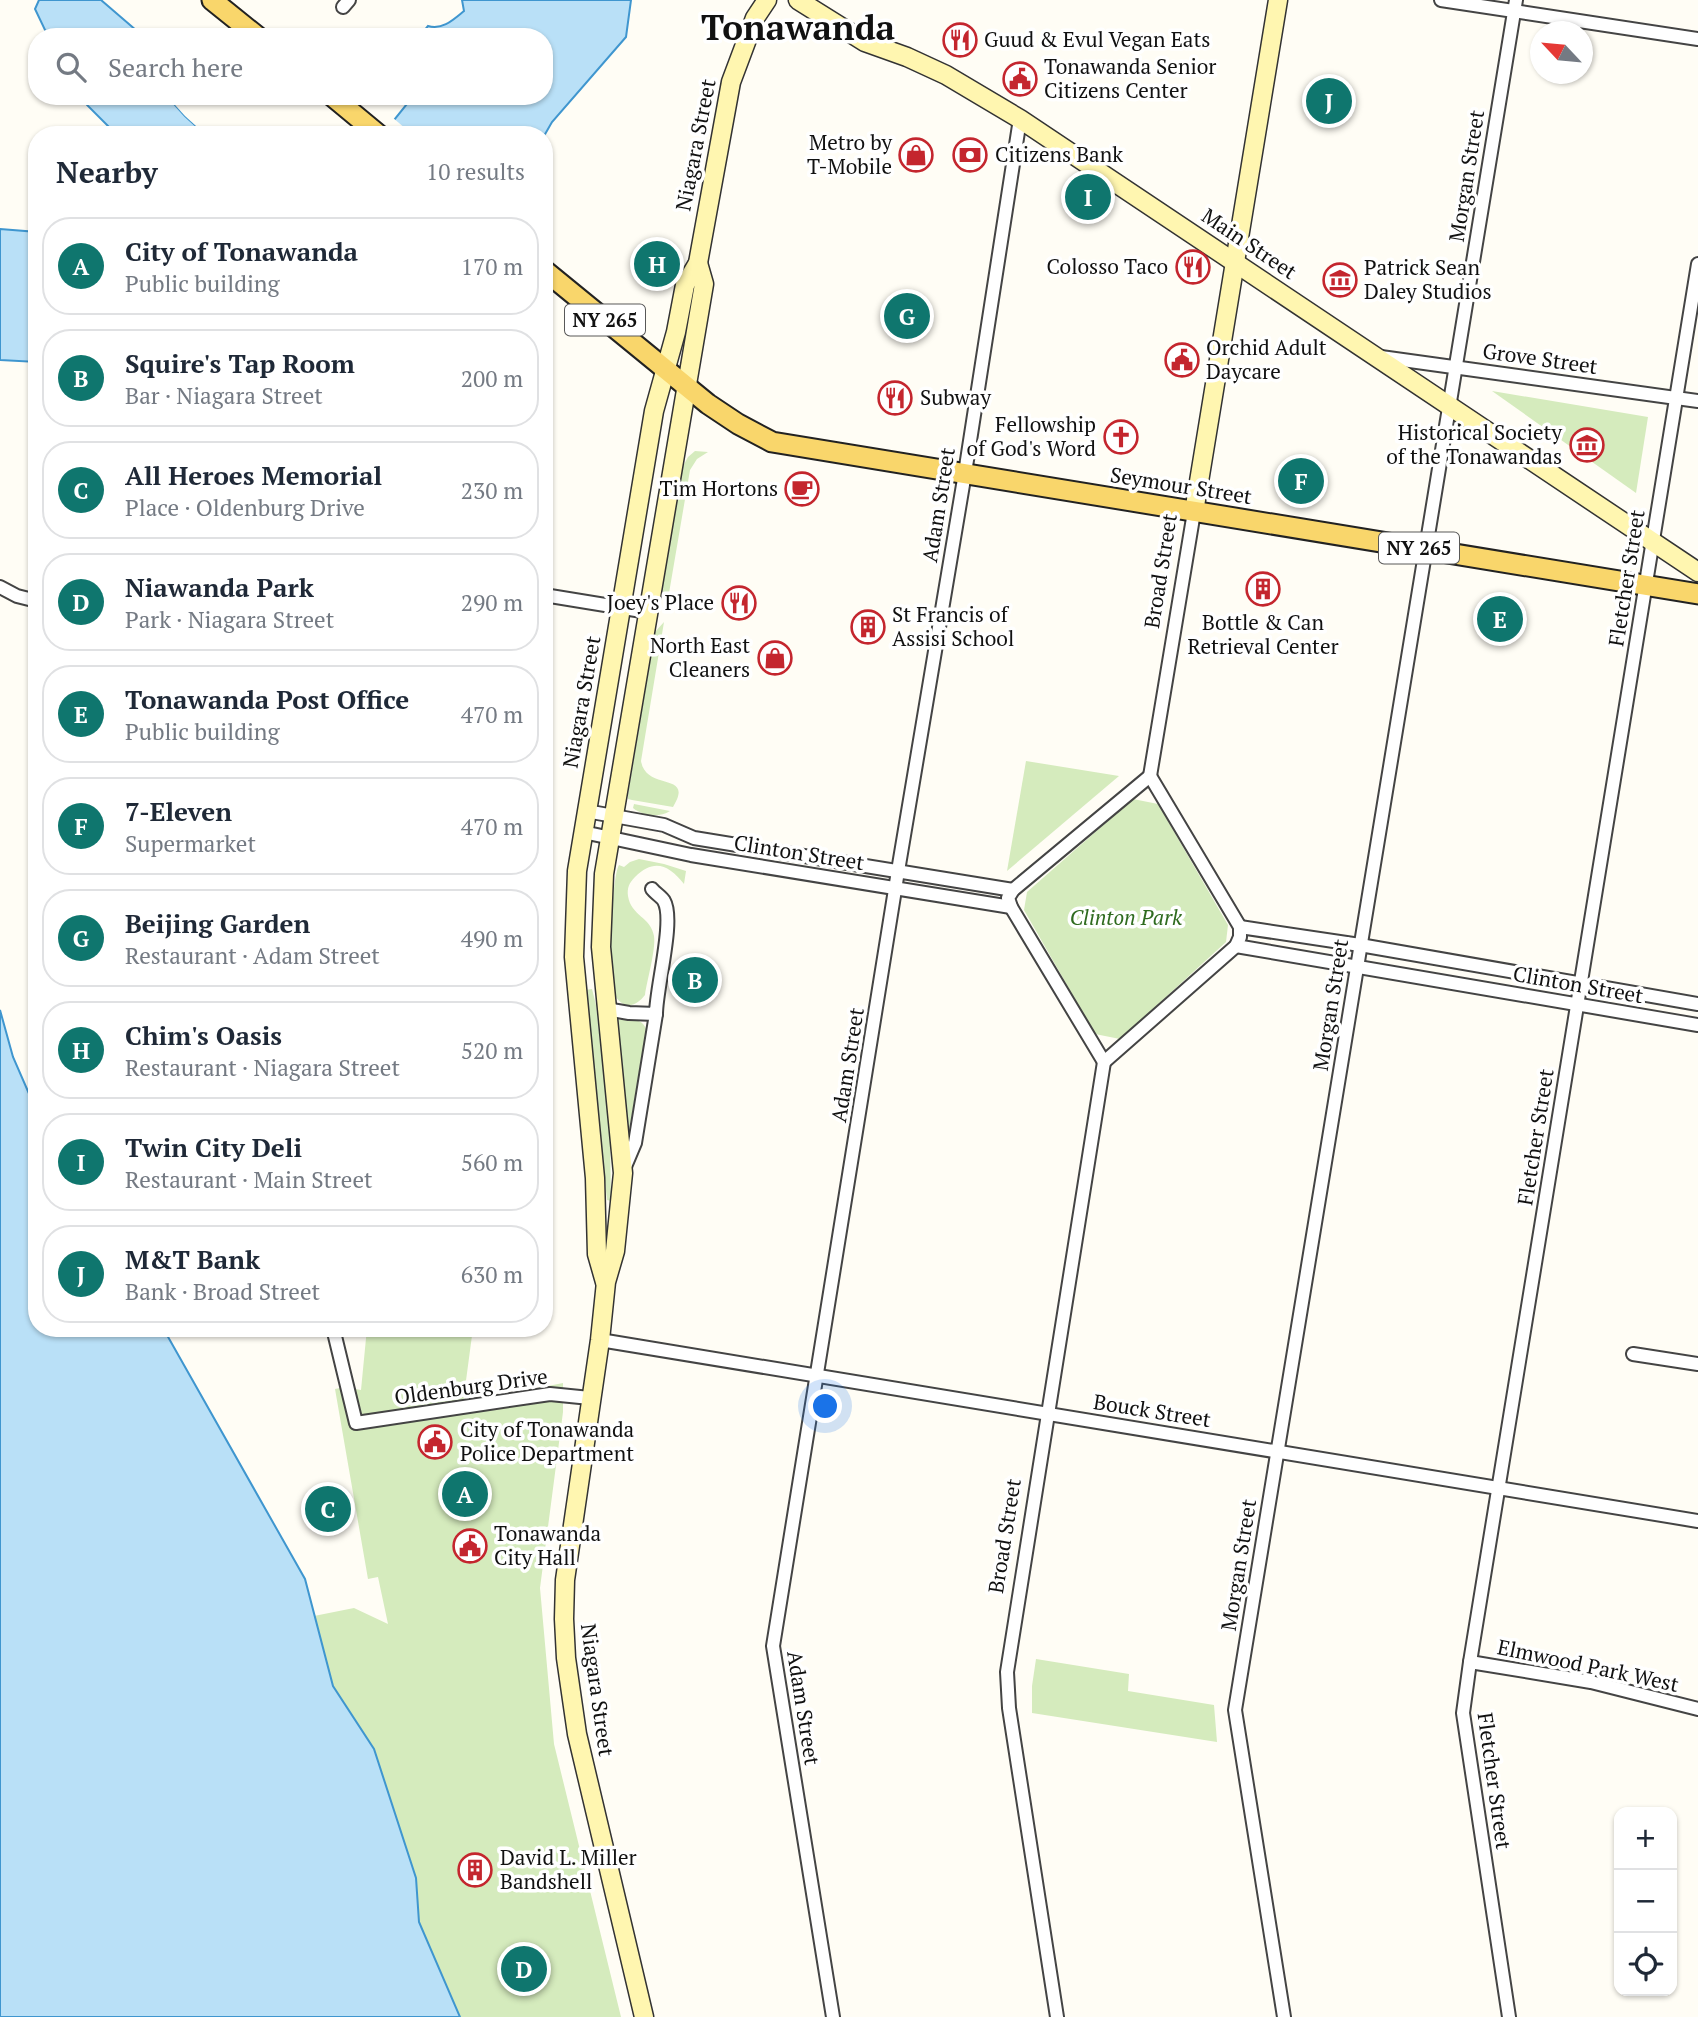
<!DOCTYPE html>
<meta charset="utf-8">
<style>
body{margin:0;font-family:"PT Serif",serif;background:#f2f2f3;color:#1f2937}
.controls{position:absolute;right:21px;bottom:21px;display:grid;overflow:hidden;border-radius:14px;box-shadow:0 2px 5px #0004}
.controls button{width:63px;height:63px;display:grid;place-items:center;padding:0;border:0;border-bottom:2px solid #e0e1e3;background:#fff;color:#1f2937;font:35px sans-serif}
.compass{position:absolute;left:1530px;top:21px;width:63px;height:63px;border-radius:50%;background:#fff;box-shadow:0 2px 5px #0004;rotate:296deg}
.you{position:absolute;left:826px;top:1407px;width:24px;height:24px;margin:-18px;border:5px solid #fff;border-radius:50%;background:#1a73e8;box-shadow:0 0 0 10px #1a73e833}
.badge{display:grid;place-items:center;width:46px;height:46px;border-radius:50%;background:#0f766e;color:#fff;font-size:23px;font-weight:700}
.pin{position:absolute;translate:-50% -50%;border:4px solid #fff;box-shadow:0 2px 7px #0006}
.list{margin:0;padding:0;list-style:none}
h2{display:flex;justify-content:space-between;align-items:center;height:91px;margin:0;padding:0 28px;font-size:30px}
h2 small{font-size:23px;font-weight:400;color:#747a83}
.list li{display:grid;grid-template-columns:46px 1fr auto;gap:21px;align-items:center;box-sizing:border-box;height:98px;margin:0 14px 14px;padding:0 14px;border:2px solid #e0e1e3;border-radius:28px}
.list b{display:block;font-size:26px;white-space:nowrap}
.list p{margin:0;font-size:23px;white-space:nowrap;color:#747a83}
.list em{font-size:23px;font-style:normal;color:#747a83}
.icon{flex:none;width:38px;height:38px;fill:none;stroke:currentColor;stroke-width:2;stroke-linecap:round;stroke-linejoin:round}
.map{position:relative;flex:none;width:1698px;height:2017px;overflow:hidden}
.search{position:absolute;background:#fff;box-shadow:0 2px 5px #0004;left:28px;top:28px;width:525px;height:77px;display:flex;align-items:center;gap:18px;box-sizing:border-box;padding:0 24px;border-radius:28px;color:#747a83;font-size:26px}
.panel{position:absolute;background:#fff;box-shadow:0 2px 5px #0004;left:28px;top:126px;width:525px;height:1211px;border-radius:28px}
.map>svg:first-child{display:block}
.green{fill:#d5ebbd}
.water{fill:#b9e0f7;stroke:#3f96cf;stroke-width:2}
.pier{fill:#fffdf5}
.lines{fill:none;stroke-linecap:round;stroke-linejoin:round}
.street-casing{stroke:#444;stroke-width:16}
.secondary-casing{stroke:#333;stroke-width:21}
.primary-casing{stroke:#222;stroke-width:23}
.street{stroke:#fff;stroke-width:12}
.secondary{stroke:#fff6b0;stroke-width:18}
.primary{stroke:#f9d66b;stroke-width:19}
.labels{text-anchor:middle;stroke-width:7;stroke-linejoin:round;paint-order:stroke}
.shield{fill:#fff;stroke:#585858;stroke-width:2}
.shield-label{font-size:19px;font-weight:bold;fill:#111}
.poi-label{font-size:21px;fill:#111;stroke:#fff;text-anchor:start}
.street-label{font-size:21px;fill:#111;stroke:#fff}
.park-label{font-size:21px;font-style:italic;fill:#2f6b1f;stroke:#fff}
.town-label{font-size:35px;font-weight:bold;fill:#111;stroke:#fff}
</style>
<div class="map">
<svg width="1698" height="2017" viewBox="0 0 1698 2017">
<rect width="100%" height="100%" fill="#fffdf5"/>
<!-- green -->
<g class="green">
<polygon points="1492,391 1648,417 1636,493"/>
<polygon points="695,451 708,452 697,459 690,470 668,599 666,600 662,589 682,468 688,457"/>
<path d="M664,622L641,761C646,792 695,771 673,807L632,800L628,799V794L655,632Z"/>
<polygon points="1026,761 1119,776 1007,871"/>
<polygon points="1133,799 1158,804 1228,925 1226,942 1120,1039 1095,1034 1024,910 1027,892"/>
<path d="M634,804L670,811C659,818 643,816 633,808Z"/>
<path d="M639,859L664,864L686,871L684,884C669,865 654,858 635,877C629,883 627,888 628,896C631,916 651,917 654,936C656,950 647,980 645,995C640,1001 635,1006 627,1005C622,1004 617,1000 615,995C608,980 611,879 619,865L624,867L630,862Z"/>
<polygon points="592,989 596,1005 610,1134 611,1201 607,1200 585,990"/>
<path d="M618,1020C629,1020 642,1017 646,1029L629,1132L616,1022Z"/>
<polygon points="367,1328 473,1328 463,1403 563,1383 563,1412 540,1588 554,1744 621,2017 460,2017 419,1922 416,1878 374,1749 333,1686 314,1616 354,1608 388,1624 378,1577 368,1579 335,1389 345,1387 361,1390"/>
<polygon points="1036,1659 1129,1674 1128,1691 1214,1705 1217,1742 1032,1713 1032,1686"/>
</g>
<!-- water -->
<g class="water">
<polygon points="39,0 101,0 144,37 52,37 45,30 35,9"/>
<path d="M462,0H631L626,37L552,122L544,136V135H382L411,99L407,96H544V37H419L428,26C443,30 453,20 464,11Z"/>
<polygon points="90,96 167,96 185,116 206,135 117,135 87,105 85,101"/>
<polygon points="0,229 37,232 37,362 0,360"/>
<polygon points="0,1010 13,1057 37,1112 37,1328 163,1328 305,1579 333,1686 374,1749 416,1878 419,1922 460,2017 0,2017"/>
</g>
<!-- pier -->
<g class="pier">
<polygon points="167,96 172,96 209,135 206,135 185,116"/>
<polygon points="392,117 413,135 378,135"/>
</g>
<g class="lines">
<defs>
<g id="street">
<polyline points="1441,0 1698,39"/>
<polyline points="343,7 349,0"/>
<polyline points="1381,357 1698,401"/>
<polyline points="0,587 17,596 37,601"/>
<polyline points="544,595 648,612"/>
<polyline points="1150,776 1194,512"/>
<polyline points="586,811 664,825 694,838 1013,890"/>
<polyline points="583,832 691,855 1011,907"/>
<polyline points="1240,927 1360,945 1698,1004"/>
<polyline points="1236,946 1698,1025"/>
<path d="M606,1009L629,1013L656,1014C656,988 675,920 664,901C662,897 655,893 652,889"/>
<polyline points="1104,1062 1011,907 1008,898 1013,890 1150,776"/>
<polyline points="1104,1062 1236,946 1240,937 1240,927 1150,776"/>
<polyline points="624,1169 635,1143 656,1014"/>
<polyline points="333,1328 356,1423 550,1394 590,1398"/>
<polyline points="600,1340 1698,1521"/>
<polyline points="1633,1354 1698,1364"/>
<polyline points="1470,1662 1591,1682 1698,1709"/>
<polyline points="833,2017 773,1646 898,871 965,473 1020,119"/>
<polyline points="1057,2017 1009,1708 1007,1672 1104,1062"/>
<polyline points="1284,2017 1235,1710 1516,0"/>
<polyline points="1509,2017 1463,1713 1470,1662 1698,264"/>
</g>
<g id="secondary">
<polyline points="798,0 865,42 907,57 946,75 1020,119 1698,572"/>
<polyline points="1194,512 1278,0"/>
<polyline points="605,1282 597,1254 595,1178 574,957 577,871 654,411 676,332 685,285 698,263 731,82 755,18 767,0"/>
<polyline points="644,2017 577,1734 566,1658 564,1619 565,1580 600,1340 606,1282 615,1251 623,1173 601,947 604,874 704,284 698,263"/>
</g>
<g id="primary">
<polyline points="212,0 258,37"/>
<polyline points="332,96 379,135"/>
<polyline points="544,270 708,404 738,424 772,442 1698,594"/>
</g>
</defs>
<!-- street casing -->
<use href="#street" class="street-casing"/>
<!-- secondary casing -->
<use href="#secondary" class="secondary-casing"/>
<!-- primary casing -->
<use href="#primary" class="primary-casing"/>
<!-- street -->
<use href="#street" class="street"/>
<!-- secondary -->
<use href="#secondary" class="secondary"/>
<!-- primary -->
<use href="#primary" class="primary"/>
</g>
<!-- icons -->
<defs>
<symbol id="restaurant-ring" viewBox="-11 -11 22 22"><circle r="9.5" fill="#fff" stroke="#c4262e" stroke-width="1.5"/><path d="M-5-6h1v4h1v-4h1v4h1v-4h1v5L-1.5 .5V6h-2V.5L-5-1ZM5-6V6H3V1.5H1.5Q1.5-4 5-6Z" fill="#c4262e"/></symbol>
<symbol id="civic-ring" viewBox="-11 -11 22 22"><circle r="9.5" fill="#fff" stroke="#c4262e" stroke-width="1.5"/><path d="M-.6-6.5H3V-4.5H.6V-3L4-1V1h2V6H-6V1h2V-1L-.6-3ZM-1.2 2.5V6h2.4V2.5Z" fill="#c4262e"/></symbol>
<symbol id="shop-ring" viewBox="-11 -11 22 22"><circle r="9.5" fill="#fff" stroke="#c4262e" stroke-width="1.5"/><path d="M-5-2.5h2.3a2.7 3.5 0 0 1 5.4 0H5L5.5 6h-11ZM-1.5-2.5h3a1.5 2.3 0 0 0-3 0Z" fill="#c4262e"/></symbol>
<symbol id="bank-ring" viewBox="-11 -11 22 22"><circle r="9.5" fill="#fff" stroke="#c4262e" stroke-width="1.5"/><path d="M-6-4H6V4H-6ZM0-2.3a2.3 2.3 0 1 0 0 4.6a2.3 2.3 0 1 0 0-4.6Z" fill="#c4262e"/></symbol>
<symbol id="museum-ring" viewBox="-11 -11 22 22"><circle r="9.5" fill="#fff" stroke="#c4262e" stroke-width="1.5"/><path d="M0-6L6-3V-2H-6V-3ZM-5-1h2V3h-2ZM-1-1h2V3h-2ZM3-1h2V3H3ZM-6 4H6V6H-6Z" fill="#c4262e"/></symbol>
<symbol id="church-ring" viewBox="-11 -11 22 22"><circle r="9.5" fill="#fff" stroke="#c4262e" stroke-width="1.5"/><path d="M-1.2-6h2.4v3.5h3.3v2.4h-3.3V6h-2.4V-.1h-3.3v-2.4h3.3Z" fill="#c4262e"/></symbol>
<symbol id="cafe-ring" viewBox="-11 -11 22 22"><circle r="9.5" fill="#fff" stroke="#c4262e" stroke-width="1.5"/><path d="M-5.5-4.5H6V0H3Q3 3.5 0 3.5H-2.5Q-5.5 3.5-5.5 0ZM3-3.2v2h1.7v-2ZM-6 4.5H4V6H-6Z" fill="#c4262e"/></symbol>
<symbol id="building-ring" viewBox="-11 -11 22 22"><circle r="9.5" fill="#fff" stroke="#c4262e" stroke-width="1.5"/><path d="M-4-6H4V6H1V3H-1V6H-4ZM-2.5-4.3h1.7v1.8h-1.7ZM.8-4.3h1.7v1.8H.8ZM-2.5-1h1.7V.8h-1.7ZM.8-1h1.7V.8H.8Z" fill="#c4262e"/></symbol>
</defs>
<g fill-rule="evenodd">
<use href="#restaurant-ring" x="941" y="21" width="38" height="38"/>
<use href="#civic-ring" x="1001" y="60" width="38" height="38"/>
<use href="#shop-ring" x="897" y="136" width="38" height="38"/>
<use href="#bank-ring" x="951" y="136" width="38" height="38"/>
<use href="#restaurant-ring" x="1174" y="248" width="38" height="38"/>
<use href="#museum-ring" x="1321" y="261" width="38" height="38"/>
<use href="#civic-ring" x="1163" y="341" width="38" height="38"/>
<use href="#restaurant-ring" x="876" y="379" width="38" height="38"/>
<use href="#church-ring" x="1102" y="418" width="38" height="38"/>
<use href="#museum-ring" x="1568" y="426" width="38" height="38"/>
<use href="#cafe-ring" x="783" y="470" width="38" height="38"/>
<use href="#building-ring" x="1244" y="570" width="38" height="38"/>
<use href="#restaurant-ring" x="720" y="584" width="38" height="38"/>
<use href="#building-ring" x="849" y="608" width="38" height="38"/>
<use href="#shop-ring" x="756" y="639" width="38" height="38"/>
<use href="#civic-ring" x="416" y="1423" width="38" height="38"/>
<use href="#civic-ring" x="451" y="1527" width="38" height="38"/>
<use href="#building-ring" x="456" y="1851" width="38" height="38"/>
</g>
<g class="labels">
<!-- shield labels -->
<g class="shield">
<rect x="565" y="304.5" width="80" height="31" rx="5"/>
<rect x="1379" y="532.5" width="80" height="31" rx="5"/>
</g>
<g class="shield-label">
<text x="605" y="327">NY 265</text>
<text x="1419" y="555">NY 265</text>
</g>
<!-- poi labels -->
<g class="poi-label">
<text x="984" y="47">Guud &amp; Evul Vegan Eats</text>
<text x="1044" y="74">Tonawanda Senior<tspan x="1044" dy="24">Citizens Center</tspan></text>
<text x="892" y="150" text-anchor="end">Metro by<tspan x="892" dy="24">T-Mobile</tspan></text>
<text x="995" y="162">Citizens Bank</text>
<text x="1168" y="274" text-anchor="end">Colosso Taco</text>
<text x="1364" y="275">Patrick Sean<tspan x="1364" dy="24">Daley Studios</tspan></text>
<text x="1206" y="355">Orchid Adult<tspan x="1206" dy="24">Daycare</tspan></text>
<text x="920" y="405">Subway</text>
<text x="1096" y="432" text-anchor="end">Fellowship<tspan x="1096" dy="24">of God's Word</tspan></text>
<text x="1562" y="440" text-anchor="end">Historical Society<tspan x="1562" dy="24">of the Tonawandas</tspan></text>
<text x="778" y="496" text-anchor="end">Tim Hortons</text>
<text x="714" y="610" text-anchor="end">Joey's Place</text>
<text x="892" y="622">St Francis of<tspan x="892" dy="24">Assisi School</tspan></text>
<text x="1263" y="630" text-anchor="middle">Bottle &amp; Can<tspan x="1263" dy="24">Retrieval Center</tspan></text>
<text x="750" y="653" text-anchor="end">North East<tspan x="750" dy="24">Cleaners</tspan></text>
<text x="460" y="1437">City of Tonawanda<tspan x="460" dy="24">Police Department</tspan></text>
<text x="494" y="1541">Tonawanda<tspan x="494" dy="24">City Hall</tspan></text>
<text x="500" y="1865">David L. Miller<tspan x="500" dy="24">Bandshell</tspan></text>
</g>
<!-- street labels -->
<g class="street-label">
<text transform="translate(696 145) rotate(-79)" y="7">Niagara Street</text>
<text transform="translate(1467 176) rotate(-81)" y="7">Morgan Street</text>
<text transform="translate(1249 244) rotate(34)" y="7">Main Street</text>
<text transform="translate(1540 359) rotate(8)" y="7">Grove Street</text>
<text transform="translate(1181 486) rotate(9)" y="7">Seymour Street</text>
<text transform="translate(939 505) rotate(-81)" y="7">Adam Street</text>
<text transform="translate(1161 571) rotate(-81)" y="7">Broad Street</text>
<text transform="translate(1627 578) rotate(-81)" y="7">Fletcher Street</text>
<text transform="translate(582 702) rotate(-80)" y="7">Niagara Street</text>
<text transform="translate(799 853) rotate(9)" y="7">Clinton Street</text>
<text transform="translate(1578 985) rotate(10)" y="7">Clinton Street</text>
<text transform="translate(1331 1005) rotate(-81)" y="7">Morgan Street</text>
<text transform="translate(848 1065) rotate(-81)" y="7">Adam Street</text>
<text transform="translate(1536 1137) rotate(-81)" y="7">Fletcher Street</text>
<text transform="translate(471 1387) rotate(-8)" y="7">Oldenburg Drive</text>
<text transform="translate(1152 1411) rotate(9)" y="7">Bouck Street</text>
<text transform="translate(1005 1536) rotate(-81)" y="7">Broad Street</text>
<text transform="translate(1239 1565) rotate(-81)" y="7">Morgan Street</text>
<text transform="translate(1588 1666) rotate(12)" y="7">Elmwood Park West</text>
<text transform="translate(597 1690) rotate(82)" y="7">Niagara Street</text>
<text transform="translate(803 1708) rotate(81)" y="7">Adam Street</text>
<text transform="translate(1494 1781) rotate(82)" y="7">Fletcher Street</text>
</g>
<!-- park labels -->
<g class="park-label">
<text x="1126" y="925">Clinton Park</text>
</g>
<!-- town labels -->
<g class="town-label">
<text x="798" y="40">Tonawanda</text>
</g>
</g>
</svg>
<div class="controls">
<button>+</button>
<button>−</button>
<button><svg class="icon" aria-label="locate" viewBox="0 0 24 24"><circle cx="12" cy="12" r="6"/><path d="M12 2v4M12 18v4M2 12h4M18 12h4"/></svg></button>
</div>
<svg class="compass" viewBox="-18 -18 36 36"><path d="M0-13l5 13h-10z" fill="#e53935"/><path d="M0 13l5-13h-10z" fill="#747a83"/></svg>
<div class="you"></div>
<div class="pin badge" style="left:465px;top:1494px">A</div>
<div class="pin badge" style="left:695px;top:980px">B</div>
<div class="pin badge" style="left:328px;top:1509px">C</div>
<div class="pin badge" style="left:524px;top:1969px">D</div>
<div class="pin badge" style="left:1500px;top:619px">E</div>
<div class="pin badge" style="left:1301px;top:481px">F</div>
<div class="pin badge" style="left:907px;top:316px">G</div>
<div class="pin badge" style="left:657px;top:264px">H</div>
<div class="pin badge" style="left:1088px;top:197px">I</div>
<div class="pin badge" style="left:1329px;top:101px">J</div>
<div class="search"><svg class="icon" aria-label="search" viewBox="0 0 24 24"><circle cx="10" cy="10" r="6"/><path d="M15 15l6 6"/></svg>Search here</div>
<section class="panel">
<h2>Nearby<small>10 results</small></h2>
<ul class="list">
<li><span class="badge">A</span><div><b>City of Tonawanda</b><p>Public building</p></div><em>170 m</em></li>
<li><span class="badge">B</span><div><b>Squire's Tap Room</b><p>Bar · Niagara Street</p></div><em>200 m</em></li>
<li><span class="badge">C</span><div><b>All Heroes Memorial</b><p>Place · Oldenburg Drive</p></div><em>230 m</em></li>
<li><span class="badge">D</span><div><b>Niawanda Park</b><p>Park · Niagara Street</p></div><em>290 m</em></li>
<li><span class="badge">E</span><div><b>Tonawanda Post Office</b><p>Public building</p></div><em>470 m</em></li>
<li><span class="badge">F</span><div><b>7-Eleven</b><p>Supermarket</p></div><em>470 m</em></li>
<li><span class="badge">G</span><div><b>Beijing Garden</b><p>Restaurant · Adam Street</p></div><em>490 m</em></li>
<li><span class="badge">H</span><div><b>Chim's Oasis</b><p>Restaurant · Niagara Street</p></div><em>520 m</em></li>
<li><span class="badge">I</span><div><b>Twin City Deli</b><p>Restaurant · Main Street</p></div><em>560 m</em></li>
<li><span class="badge">J</span><div><b>M&amp;T Bank</b><p>Bank · Broad Street</p></div><em>630 m</em></li>
</ul>
</section>
</div>
